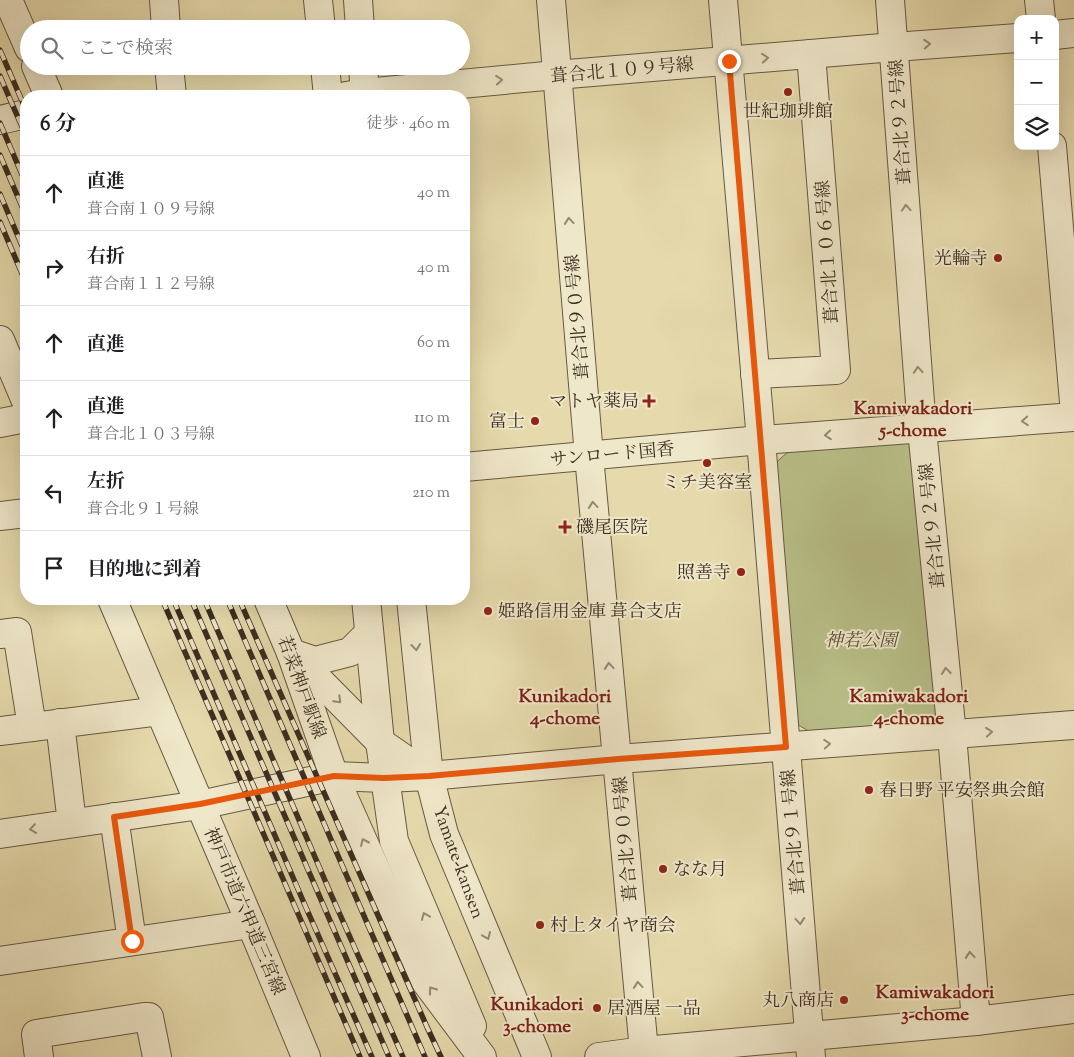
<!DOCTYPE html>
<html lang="ja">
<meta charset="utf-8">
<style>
body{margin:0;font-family:"Sorts Mill Goudy","Noto Serif JP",serif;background:#f2f2f2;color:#202124}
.controls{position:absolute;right:15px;top:15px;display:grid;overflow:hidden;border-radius:10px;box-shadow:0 5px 20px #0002}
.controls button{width:45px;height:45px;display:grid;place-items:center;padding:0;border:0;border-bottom:1px solid #e0e0e0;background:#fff;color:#202124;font:25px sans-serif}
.stop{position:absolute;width:15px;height:15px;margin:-11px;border:4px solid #ea580c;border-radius:50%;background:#fff}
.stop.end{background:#ea580c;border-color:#fff;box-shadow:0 1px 5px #0008}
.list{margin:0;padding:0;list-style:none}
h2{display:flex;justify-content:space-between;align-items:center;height:65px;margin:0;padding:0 20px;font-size:21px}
h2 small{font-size:16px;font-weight:400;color:#757577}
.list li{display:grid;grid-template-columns:32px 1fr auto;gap:15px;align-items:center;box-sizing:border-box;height:75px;padding:0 20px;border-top:1px solid #e0e0e0}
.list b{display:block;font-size:19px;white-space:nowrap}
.list p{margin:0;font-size:16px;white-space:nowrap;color:#757577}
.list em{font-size:16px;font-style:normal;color:#757577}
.icon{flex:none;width:28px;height:28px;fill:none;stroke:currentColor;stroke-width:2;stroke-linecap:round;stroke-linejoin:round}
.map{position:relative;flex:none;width:1074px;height:1057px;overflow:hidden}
.search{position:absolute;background:#fff;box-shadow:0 5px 20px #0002;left:20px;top:20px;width:450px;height:55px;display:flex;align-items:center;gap:12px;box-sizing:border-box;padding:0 18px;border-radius:28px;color:#757577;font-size:19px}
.panel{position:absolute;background:#fff;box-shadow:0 5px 20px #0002;left:20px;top:90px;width:450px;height:515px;border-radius:20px}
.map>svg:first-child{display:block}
.green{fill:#b8be87;stroke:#7a7654}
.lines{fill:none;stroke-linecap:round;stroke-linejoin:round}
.minor-casing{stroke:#665843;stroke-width:30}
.minor{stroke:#efe7c9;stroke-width:28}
.rail-casing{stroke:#3b2d20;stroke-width:5.5}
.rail{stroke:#efe7c9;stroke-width:4;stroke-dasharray:11;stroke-linecap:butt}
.oneway{stroke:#958a74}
.route{stroke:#ea580c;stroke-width:6}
.poi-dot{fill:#8f2418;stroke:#efe7c9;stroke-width:2}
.labels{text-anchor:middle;stroke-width:4;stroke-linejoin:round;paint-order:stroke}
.street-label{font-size:18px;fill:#3b2d20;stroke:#efe7c9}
.poi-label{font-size:18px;fill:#3b2d20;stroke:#efe7c9;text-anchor:start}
.park-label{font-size:18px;font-style:italic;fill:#544a35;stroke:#efe7c9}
.neighbourhood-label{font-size:19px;font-weight:bold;fill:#7a1f14;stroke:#efe7c9}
</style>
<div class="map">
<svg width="1074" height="1057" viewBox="0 0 1074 1057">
<rect width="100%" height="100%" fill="#e6daac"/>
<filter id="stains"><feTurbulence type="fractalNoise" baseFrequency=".004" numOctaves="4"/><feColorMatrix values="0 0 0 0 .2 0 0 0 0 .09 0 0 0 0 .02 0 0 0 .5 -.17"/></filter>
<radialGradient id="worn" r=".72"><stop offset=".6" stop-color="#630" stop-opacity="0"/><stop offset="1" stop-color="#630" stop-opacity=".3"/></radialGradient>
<!-- green -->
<polygon class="green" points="905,440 914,447 942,713 935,724 810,732 795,723 773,465 789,451"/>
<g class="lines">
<defs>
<g id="minor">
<polyline points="8,0 29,48"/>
<polyline points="164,0 166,29"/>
<polyline points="318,0 321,29"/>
<polyline points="358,0 360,29"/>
<polyline points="551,0 589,456 644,1051"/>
<polyline points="723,0 761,440 811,1057"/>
<polyline points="890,0 922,429 952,735 976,1021"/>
<polyline points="1039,0 1041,19"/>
<polyline points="1055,35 1074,33"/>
<polyline points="36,66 49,96"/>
<polyline points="169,66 172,96"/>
<polyline points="325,66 328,96"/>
<polyline points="363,66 365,96"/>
<polyline points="346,96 365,93 556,75 894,47 1018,38"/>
<polyline points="0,120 26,114"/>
<polyline points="1052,146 1074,402"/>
<polyline points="0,340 26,401"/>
<polyline points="755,374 836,370 811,54"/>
<polyline points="0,423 26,418"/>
<polyline points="464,467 761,440 1074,417"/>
<polyline points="0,516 26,513"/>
<polyline points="112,599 251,924 306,1057"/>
<polyline points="268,599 291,653 334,776 426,982 482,1057"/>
<polyline points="366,599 380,742 394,841 472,1026"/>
<polyline points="411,599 429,776 444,834 537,1057"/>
<polyline points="0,634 17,632 32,727"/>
<polyline points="291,653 315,661 350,652 369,633"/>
<polyline points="296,657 380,742 429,776"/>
<polyline points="60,723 72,823"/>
<polyline points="0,731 160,711"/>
<polyline points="114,817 132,941"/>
<polyline points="0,834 200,805 334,776 384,778 429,776 618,759 1074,725"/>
<polyline points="0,961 251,924"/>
<polyline points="39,1057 36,1034 144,1017 149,1017 157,1057"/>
<polyline points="599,1057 644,1051 976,1021 1074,1009"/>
</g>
</defs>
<!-- minor casing -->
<use href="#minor" class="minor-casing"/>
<!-- minor -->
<use href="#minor" class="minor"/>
<defs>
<g id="rail">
<polyline points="0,50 26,110"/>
<polyline points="0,76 26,136"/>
<polyline points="0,123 26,184"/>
<polyline points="0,155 26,216"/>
<polyline points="0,194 26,255"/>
<polyline points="0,222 26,283"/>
<polyline points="162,599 360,1057"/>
<polyline points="173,599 304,903 372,1057"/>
<polyline points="191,599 389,1057"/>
<polyline points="204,599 330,892 403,1057"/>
<polyline points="227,599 425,1057"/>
<polyline points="239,599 427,1027 441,1057"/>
</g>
</defs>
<!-- rail casing -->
<use href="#rail" class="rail-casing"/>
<!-- rail -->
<use href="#rail" class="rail"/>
</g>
<!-- one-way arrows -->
<defs><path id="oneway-chevron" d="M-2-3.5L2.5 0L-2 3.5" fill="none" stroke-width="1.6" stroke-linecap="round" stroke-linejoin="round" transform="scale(1.25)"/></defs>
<g class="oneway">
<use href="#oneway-chevron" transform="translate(927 44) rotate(-4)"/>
<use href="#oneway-chevron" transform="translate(765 58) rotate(-5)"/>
<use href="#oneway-chevron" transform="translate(499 80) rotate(-5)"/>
<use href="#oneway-chevron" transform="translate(906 208) rotate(-94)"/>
<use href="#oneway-chevron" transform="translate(569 221) rotate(-95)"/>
<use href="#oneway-chevron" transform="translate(918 370) rotate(-94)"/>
<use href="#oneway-chevron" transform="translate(1025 421) rotate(176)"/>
<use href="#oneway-chevron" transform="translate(828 435) rotate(176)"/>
<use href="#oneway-chevron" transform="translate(593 505) rotate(-95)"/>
<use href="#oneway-chevron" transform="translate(416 647) rotate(84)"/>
<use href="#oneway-chevron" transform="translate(609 666) rotate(-95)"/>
<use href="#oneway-chevron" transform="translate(946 671) rotate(-96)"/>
<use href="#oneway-chevron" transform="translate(338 700) rotate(45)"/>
<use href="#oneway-chevron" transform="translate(989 732) rotate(-5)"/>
<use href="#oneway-chevron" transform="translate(827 744) rotate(-4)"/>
<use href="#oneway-chevron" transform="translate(33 829) rotate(172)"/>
<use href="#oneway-chevron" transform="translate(364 842) rotate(-114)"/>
<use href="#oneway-chevron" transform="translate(425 916) rotate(-113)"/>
<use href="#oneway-chevron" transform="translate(800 921) rotate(85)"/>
<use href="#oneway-chevron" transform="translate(487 936) rotate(67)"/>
<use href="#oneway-chevron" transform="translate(970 955) rotate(-95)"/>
<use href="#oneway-chevron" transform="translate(638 985) rotate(-95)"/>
<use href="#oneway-chevron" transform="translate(432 990) rotate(-126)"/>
</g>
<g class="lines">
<!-- route -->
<polyline class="route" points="132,941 114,817 200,804 334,776 384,778 429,776 618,759 786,747 729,61"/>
</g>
<!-- markers -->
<g class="poi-dot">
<circle cx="788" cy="92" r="5"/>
<circle cx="998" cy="258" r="5"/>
<path d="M646.5 393.5h5v5h5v5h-5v5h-5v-5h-5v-5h5z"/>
<circle cx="535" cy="421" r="5"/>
<circle cx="707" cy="463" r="5"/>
<path d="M562.5 519.5h5v5h5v5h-5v5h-5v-5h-5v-5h5z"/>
<circle cx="741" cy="572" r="5"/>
<circle cx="488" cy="611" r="5"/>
<circle cx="869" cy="790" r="5"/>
<circle cx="663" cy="869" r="5"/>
<circle cx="540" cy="925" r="5"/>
<circle cx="844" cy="1000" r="5"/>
<circle cx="597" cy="1008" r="5"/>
</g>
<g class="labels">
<!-- street labels -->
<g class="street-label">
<text transform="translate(622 70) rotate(-5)" y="6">葺合北１０９号線</text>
<text transform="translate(900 122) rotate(-94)" y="6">葺合北９２号線</text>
<text transform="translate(827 252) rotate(-94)" y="6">葺合北１０６号線</text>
<text transform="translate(577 317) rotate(-95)" y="6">葺合北９０号線</text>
<text transform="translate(612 454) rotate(-5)" y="6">サンロード国香</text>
<text transform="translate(932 526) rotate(-96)" y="6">葺合北９２号線</text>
<text transform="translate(302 687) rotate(70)" y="6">若菜神戸駅線</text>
<text transform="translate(793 832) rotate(-95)" y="6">葺合北９１号線</text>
<text transform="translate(625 839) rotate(-95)" y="6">葺合北９０号線</text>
<text transform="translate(459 862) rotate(70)" y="6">Yamate-kansen</text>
<text transform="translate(245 911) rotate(67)" y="6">神戸市道六甲道三宮線</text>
</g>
<!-- poi labels -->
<g class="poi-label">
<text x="788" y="117" text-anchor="middle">世紀珈琲館</text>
<text x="988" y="264" text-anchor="end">光輪寺</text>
<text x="639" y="407" text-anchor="end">マトヤ薬局</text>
<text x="525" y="427" text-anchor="end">富士</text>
<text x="707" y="488" text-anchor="middle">ミチ美容室</text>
<text x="576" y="533">磯尾医院</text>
<text x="731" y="578" text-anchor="end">照善寺</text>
<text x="498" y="617">姫路信用金庫 葺合支店</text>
<text x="879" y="796">春日野 平安祭典会館</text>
<text x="673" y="875">なな月</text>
<text x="550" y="931">村上タイヤ商会</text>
<text x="834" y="1006" text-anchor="end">丸八商店</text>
<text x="607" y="1014">居酒屋 一品</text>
</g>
<!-- park labels -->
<g class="park-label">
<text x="861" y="646">神若公園</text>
</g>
<!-- neighbourhood labels -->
<g class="neighbourhood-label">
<text x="913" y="414">Kamiwakadori<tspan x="913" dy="22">5-chome</tspan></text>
<text x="565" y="702">Kunikadori<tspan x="565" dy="22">4-chome</tspan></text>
<text x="909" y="702">Kamiwakadori<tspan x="909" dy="22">4-chome</tspan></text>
<text x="935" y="998">Kamiwakadori<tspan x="935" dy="22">3-chome</tspan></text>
<text x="537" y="1010">Kunikadori<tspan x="537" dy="22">3-chome</tspan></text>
</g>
</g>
<rect width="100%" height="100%" filter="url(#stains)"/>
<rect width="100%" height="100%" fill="url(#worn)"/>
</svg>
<div class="controls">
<button>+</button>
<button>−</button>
<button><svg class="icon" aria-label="layers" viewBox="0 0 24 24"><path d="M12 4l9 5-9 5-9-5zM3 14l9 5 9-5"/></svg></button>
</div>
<div class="stop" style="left:132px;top:941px"></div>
<div class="stop end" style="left:729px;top:61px"></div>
<div class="search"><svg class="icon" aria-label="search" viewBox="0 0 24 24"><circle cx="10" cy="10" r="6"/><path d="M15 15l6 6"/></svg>ここで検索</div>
<section class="panel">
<h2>6 分<small>徒歩 · 460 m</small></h2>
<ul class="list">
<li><svg class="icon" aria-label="ahead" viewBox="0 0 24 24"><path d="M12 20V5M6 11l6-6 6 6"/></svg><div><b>直進</b><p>葺合南１０９号線</p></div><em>40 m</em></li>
<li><svg class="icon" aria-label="right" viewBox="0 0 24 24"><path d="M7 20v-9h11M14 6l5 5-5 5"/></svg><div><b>右折</b><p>葺合南１１２号線</p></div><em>40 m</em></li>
<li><svg class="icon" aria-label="ahead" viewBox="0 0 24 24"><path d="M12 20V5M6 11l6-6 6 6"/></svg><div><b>直進</b></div><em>60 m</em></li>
<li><svg class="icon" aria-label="ahead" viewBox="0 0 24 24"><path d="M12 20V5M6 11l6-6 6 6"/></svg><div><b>直進</b><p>葺合北１０３号線</p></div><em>110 m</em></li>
<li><svg class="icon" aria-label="left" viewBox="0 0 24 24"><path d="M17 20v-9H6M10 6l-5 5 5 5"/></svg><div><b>左折</b><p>葺合北９１号線</p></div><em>210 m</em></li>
<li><svg class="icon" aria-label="arrive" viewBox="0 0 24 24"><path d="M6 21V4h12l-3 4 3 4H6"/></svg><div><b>目的地に到着</b></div></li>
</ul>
</section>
</div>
